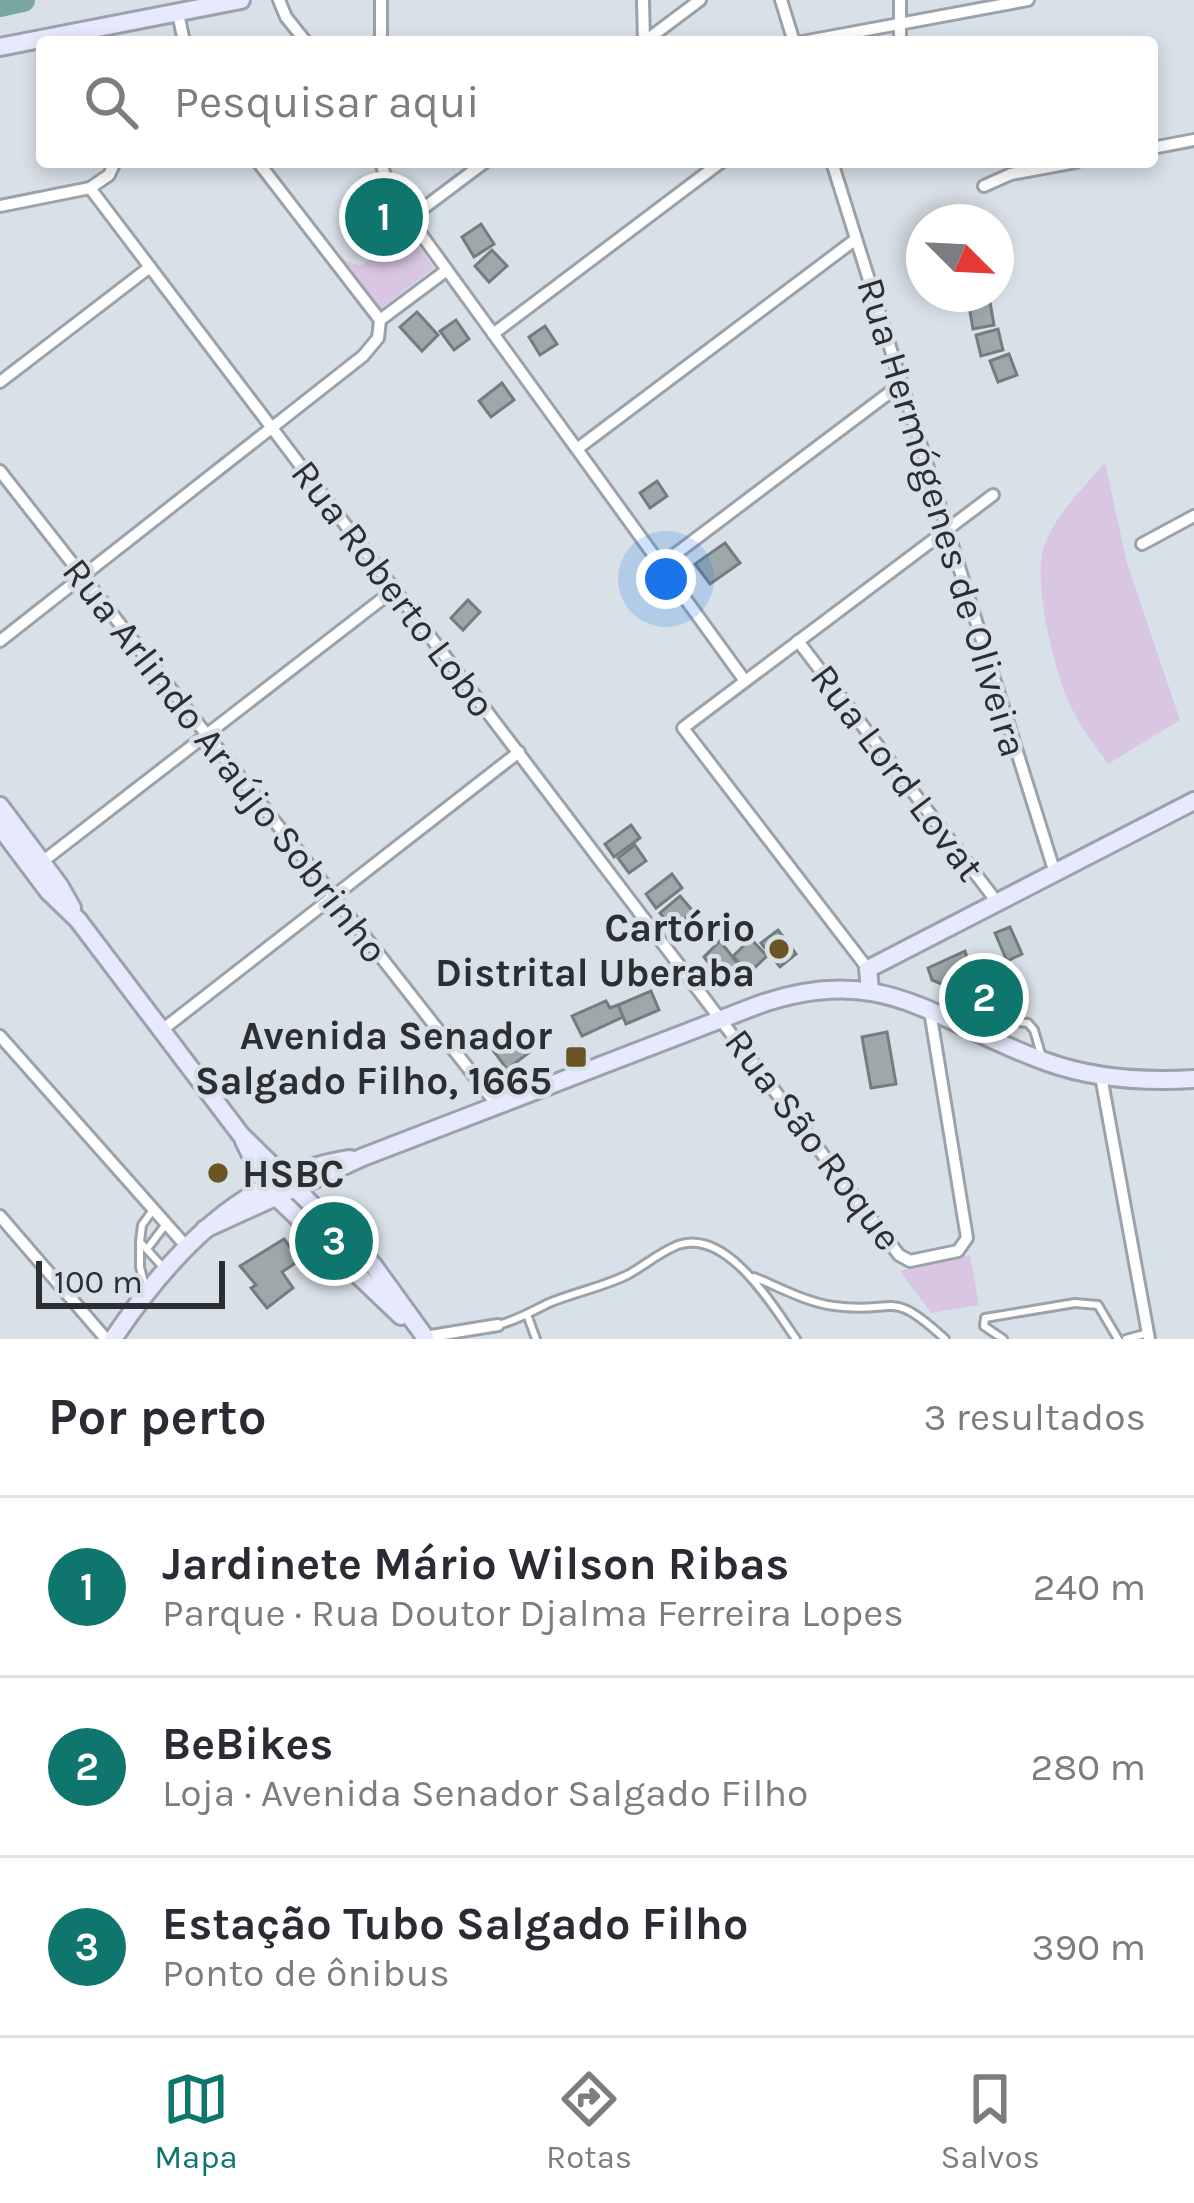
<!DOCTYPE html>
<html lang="pt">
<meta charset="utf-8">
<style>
body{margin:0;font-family:Karla,sans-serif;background:#f7f7f7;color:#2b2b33}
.compass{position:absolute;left:906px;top:204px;width:108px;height:108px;border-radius:50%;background:#fff;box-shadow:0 6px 18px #0003;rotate:114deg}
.scale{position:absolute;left:36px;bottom:30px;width:189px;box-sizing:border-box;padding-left:12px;border:6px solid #2c2f32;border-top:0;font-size:33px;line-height:42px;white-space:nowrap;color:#2c2f32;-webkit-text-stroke:9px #d9e1e8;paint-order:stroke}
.you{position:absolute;left:666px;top:579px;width:42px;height:42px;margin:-30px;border:9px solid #fff;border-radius:50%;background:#1a73e8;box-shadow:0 0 0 18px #1a73e833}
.badge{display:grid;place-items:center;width:78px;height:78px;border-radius:50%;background:#0f766e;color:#fff;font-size:39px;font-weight:700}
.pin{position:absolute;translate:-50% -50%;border:6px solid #fff;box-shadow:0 3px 12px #0006}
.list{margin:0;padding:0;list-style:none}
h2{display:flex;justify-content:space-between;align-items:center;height:156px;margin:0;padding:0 48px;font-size:51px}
h2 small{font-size:39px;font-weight:400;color:#7c7c81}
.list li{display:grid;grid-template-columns:78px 1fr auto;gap:36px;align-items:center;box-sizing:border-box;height:180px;padding:0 48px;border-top:3px solid #e1e1e2}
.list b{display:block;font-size:45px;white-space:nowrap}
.list p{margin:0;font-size:39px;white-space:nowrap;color:#7c7c81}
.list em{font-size:39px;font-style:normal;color:#7c7c81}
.icon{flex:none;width:66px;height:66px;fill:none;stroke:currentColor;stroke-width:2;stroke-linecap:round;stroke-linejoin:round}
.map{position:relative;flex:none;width:1194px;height:1339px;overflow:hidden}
.search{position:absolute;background:#fff;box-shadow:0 6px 18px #0003;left:36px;right:36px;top:36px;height:132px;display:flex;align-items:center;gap:30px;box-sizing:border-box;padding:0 42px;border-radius:12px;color:#7c7c81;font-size:45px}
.sheet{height:696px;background:#fff}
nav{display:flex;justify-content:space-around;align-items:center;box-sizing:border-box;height:168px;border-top:3px solid #e1e1e2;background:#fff;font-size:33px;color:#7c7c81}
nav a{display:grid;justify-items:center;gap:6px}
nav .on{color:#0f766e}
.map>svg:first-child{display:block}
.green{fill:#d8c6e2}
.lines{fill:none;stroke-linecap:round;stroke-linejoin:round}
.river{stroke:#79a69f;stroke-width:24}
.building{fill:#9da8aa;stroke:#737d80;stroke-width:3}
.lane-casing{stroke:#9ba2a9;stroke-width:12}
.street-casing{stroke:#9ba2a9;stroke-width:16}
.secondary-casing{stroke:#9ba2a9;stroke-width:22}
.lane{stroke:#fff;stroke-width:6}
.street{stroke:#fff;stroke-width:10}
.secondary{stroke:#e7e9fe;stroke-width:16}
.poi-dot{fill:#6b5525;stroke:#d9e1e8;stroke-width:4.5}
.labels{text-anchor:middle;stroke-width:9;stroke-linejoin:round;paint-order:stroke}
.street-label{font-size:39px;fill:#2c2f32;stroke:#d9e1e8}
.poi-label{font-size:39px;font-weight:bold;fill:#2c2f32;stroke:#d9e1e8;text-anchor:end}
</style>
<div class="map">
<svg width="1194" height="1339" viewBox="0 0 1194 1339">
<rect width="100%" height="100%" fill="#d9e1e8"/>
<!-- green -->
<g class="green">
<polygon points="372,182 434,268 380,309 342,259 360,266 369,260"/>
<path d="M1105,463L1127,563L1180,720L1108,764C1096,746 1081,728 1072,709C1055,677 1032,580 1044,546C1056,514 1083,488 1105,463Z"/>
<polygon points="970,1255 979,1305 931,1313 900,1271"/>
</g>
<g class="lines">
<!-- river -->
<polyline class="river" points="0,5 23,0"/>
</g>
<!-- building -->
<g class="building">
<polygon points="481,224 494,244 474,257 462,237"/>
<polygon points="492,250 507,266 489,282 475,266"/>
<polygon points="990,302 994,325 973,329 969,306"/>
<polygon points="417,312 438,335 422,351 400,327"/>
<polygon points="456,320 469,339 454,350 440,331"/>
<polygon points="545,326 557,344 540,355 529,337"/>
<polygon points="998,329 1003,350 981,356 976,335"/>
<polygon points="1009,354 1017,375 998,382 990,361"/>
<polygon points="502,383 514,400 491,417 479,401"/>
<polygon points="657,481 667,496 650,508 640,493"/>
<polygon points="725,543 740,563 710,584 695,564"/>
<polygon points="468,600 480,612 463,630 451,618"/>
<polygon points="631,825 640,838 614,857 605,844"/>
<polygon points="635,845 646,861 629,873 618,858"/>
<polygon points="672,874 682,888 656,908 646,894"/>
<polygon points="680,896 693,911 673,929 660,913"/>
<polygon points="1010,927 1022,954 1007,961 995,933"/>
<polygon points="778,930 796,954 780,967 761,943"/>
<polygon points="751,939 767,956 749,973 733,956"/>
<polygon points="720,941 746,974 724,983 704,957"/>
<polygon points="965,951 976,990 966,994 932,980 928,968"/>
<polygon points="651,991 659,1010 626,1024 618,1005"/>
<polygon points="606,1001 610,1008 618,1005 623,1017 582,1036 572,1016"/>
<polygon points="513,1028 530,1052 507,1069 489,1045"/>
<polygon points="887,1032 896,1084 871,1088 862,1037"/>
<polygon points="284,1239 300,1260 282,1272 293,1288 267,1308 251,1288 256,1285 240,1266"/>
</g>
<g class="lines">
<defs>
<g id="lane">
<polyline points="989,1033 1007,1021 1028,1023 1034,1030 1041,1054"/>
<polyline points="153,1210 142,1225 140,1242 162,1266"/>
<polyline points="140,1242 140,1267 145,1286"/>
<polyline points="147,1249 166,1224"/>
<path d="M754,1277C779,1287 808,1303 834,1306C897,1315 888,1286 945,1339"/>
<polyline points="528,1317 536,1339"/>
<path d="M498,1325C520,1319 530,1312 549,1303C575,1292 604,1287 629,1274C645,1265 660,1252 678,1245C727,1228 773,1306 796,1339"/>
<polyline points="1003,1339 984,1326 985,1318 1075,1303 1098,1305 1118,1339"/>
<polyline points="1126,1339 1148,1333"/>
</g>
<g id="street">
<polyline points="279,0 286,17 306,42"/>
<polyline points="381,0 381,42"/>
<polyline points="643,0 644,42"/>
<polyline points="781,0 794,42"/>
<polyline points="900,0 900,42"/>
<polyline points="178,13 184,42"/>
<polyline points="644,42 700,0"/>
<polyline points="802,42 1028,0"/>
<polyline points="1152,148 1194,140"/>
<polyline points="115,162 109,175 90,188 899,1255 910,1261 958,1251 967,1238 930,1011"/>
<polyline points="258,162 380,320"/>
<polyline points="381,162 389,190 745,681"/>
<polyline points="832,162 1055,873"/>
<polyline points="984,186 1011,174 1076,162"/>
<polyline points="0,206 90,188"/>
<polyline points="409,219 485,162"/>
<polyline points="493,334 721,162"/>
<polyline points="0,382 150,267"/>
<polyline points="577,449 856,239"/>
<polyline points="0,471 497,1105"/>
<polyline points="1142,544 1194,516"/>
<polyline points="661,565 901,384"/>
<polyline points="0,641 363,356 378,338 380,320 447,270"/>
<polyline points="798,641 997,902"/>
<polyline points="42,862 395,589"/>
<polyline points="868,969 683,728 993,495"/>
<polyline points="162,1030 519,752"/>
<polyline points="0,1036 185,1245"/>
<polyline points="1101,1076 1149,1339"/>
<polyline points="0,1216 106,1339"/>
<polyline points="425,1337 498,1325"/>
</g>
<g id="secondary">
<polyline points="0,47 241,0"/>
<polyline points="0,806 59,885 72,908"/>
<polyline points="0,827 48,891 78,920 241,1135 373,1265 425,1337"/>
<polyline points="870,990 868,969 1194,801"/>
<polyline points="244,1141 267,1188 401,1316"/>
<path d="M205,1229L363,1157L758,1005C886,960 935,1023 1047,1062C1094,1079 1144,1082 1194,1079"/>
<path d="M113,1339C170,1254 243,1175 350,1159"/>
</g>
</defs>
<!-- lane casing -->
<use href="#lane" class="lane-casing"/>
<!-- street casing -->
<use href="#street" class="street-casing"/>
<!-- secondary casing -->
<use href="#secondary" class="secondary-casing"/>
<!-- lane -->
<use href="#lane" class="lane"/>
<!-- street -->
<use href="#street" class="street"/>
<!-- secondary -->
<use href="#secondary" class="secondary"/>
</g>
<!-- markers -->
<g class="poi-dot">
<circle cx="779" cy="949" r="12"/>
<rect x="564" y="1045" width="24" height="24" rx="6"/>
<circle cx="218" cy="1173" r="12"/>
</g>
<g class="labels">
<!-- street labels -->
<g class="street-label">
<text transform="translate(943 517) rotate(73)" y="14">Rua Hermógenes de Oliveira</text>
<text transform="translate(394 588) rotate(53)" y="14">Rua Roberto Lobo</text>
<text transform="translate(226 760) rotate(52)" y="14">Rua Arlindo Araújo Sobrinho</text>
<text transform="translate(898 772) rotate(53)" y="14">Rua Lord Lovat</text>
<text transform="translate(814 1139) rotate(53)" y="14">Rua São Roque</text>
</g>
<!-- poi labels -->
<g class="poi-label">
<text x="755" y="941">Cartório<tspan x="755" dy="45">Distrital Uberaba</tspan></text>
<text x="552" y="1049">Avenida Senador<tspan x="552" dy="45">Salgado Filho, 1665</tspan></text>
<text x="242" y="1187" text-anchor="start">HSBC</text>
</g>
</g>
</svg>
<svg class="compass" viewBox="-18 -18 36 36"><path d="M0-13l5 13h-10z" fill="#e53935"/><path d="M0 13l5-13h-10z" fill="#7c7c81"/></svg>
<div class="scale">100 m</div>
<div class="you"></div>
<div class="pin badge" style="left:384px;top:217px">1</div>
<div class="pin badge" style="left:984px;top:998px">2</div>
<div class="pin badge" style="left:334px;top:1241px">3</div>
<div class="search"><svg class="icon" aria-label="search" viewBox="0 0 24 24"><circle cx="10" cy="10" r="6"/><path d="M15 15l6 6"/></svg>Pesquisar aqui</div>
</div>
<section class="sheet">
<h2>Por perto<small>3 resultados</small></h2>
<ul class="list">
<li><span class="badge">1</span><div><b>Jardinete Mário Wilson Ribas</b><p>Parque · Rua Doutor Djalma Ferreira Lopes</p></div><em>240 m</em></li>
<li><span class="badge">2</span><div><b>BeBikes</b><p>Loja · Avenida Senador Salgado Filho</p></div><em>280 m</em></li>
<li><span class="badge">3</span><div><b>Estação Tubo Salgado Filho</b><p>Ponto de ônibus</p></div><em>390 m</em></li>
</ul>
</section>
<nav>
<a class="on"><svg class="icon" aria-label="map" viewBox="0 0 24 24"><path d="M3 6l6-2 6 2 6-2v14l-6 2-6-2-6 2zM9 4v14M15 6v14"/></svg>Mapa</a>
<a><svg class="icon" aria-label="directions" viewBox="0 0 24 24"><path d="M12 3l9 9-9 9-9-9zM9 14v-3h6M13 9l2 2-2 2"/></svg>Rotas</a>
<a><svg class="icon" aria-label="saved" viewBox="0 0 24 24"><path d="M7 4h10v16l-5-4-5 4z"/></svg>Salvos</a>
</nav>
